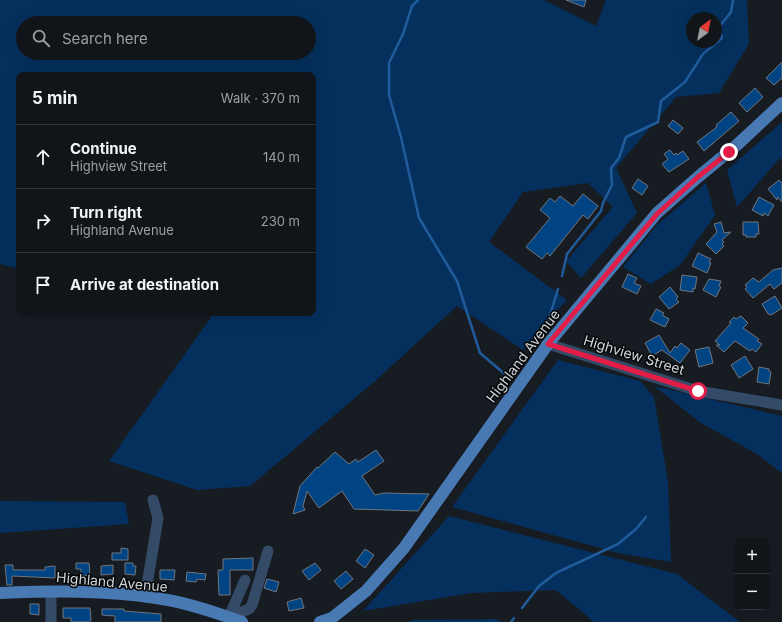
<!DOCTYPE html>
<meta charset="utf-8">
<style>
body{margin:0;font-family:Inter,sans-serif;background:#1a1e23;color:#f1f3f6}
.controls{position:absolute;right:12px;bottom:12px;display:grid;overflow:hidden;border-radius:8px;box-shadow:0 4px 16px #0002}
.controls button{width:36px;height:36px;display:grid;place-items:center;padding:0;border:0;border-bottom:1px solid #303439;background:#11151a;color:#f1f3f6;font:20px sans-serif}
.compass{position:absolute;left:686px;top:12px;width:36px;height:36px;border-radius:50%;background:#11151a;box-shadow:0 4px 16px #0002;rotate:32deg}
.stop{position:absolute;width:12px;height:12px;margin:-9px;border:3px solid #e11d48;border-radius:50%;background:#fff}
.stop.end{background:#e11d48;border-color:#fff;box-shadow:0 1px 4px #0008}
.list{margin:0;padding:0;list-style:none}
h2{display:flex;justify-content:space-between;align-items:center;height:52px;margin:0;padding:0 16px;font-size:17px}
h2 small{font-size:13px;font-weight:400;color:#9c9fa2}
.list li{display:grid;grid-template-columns:26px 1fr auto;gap:12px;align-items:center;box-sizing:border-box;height:64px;padding:0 16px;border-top:1px solid #303439}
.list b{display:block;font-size:15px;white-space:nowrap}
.list p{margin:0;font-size:13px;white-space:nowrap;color:#9c9fa2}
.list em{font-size:13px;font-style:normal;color:#9c9fa2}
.icon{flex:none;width:22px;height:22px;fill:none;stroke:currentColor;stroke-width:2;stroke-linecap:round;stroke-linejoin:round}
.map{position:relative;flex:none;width:782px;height:622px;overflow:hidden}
.search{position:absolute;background:#11151a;box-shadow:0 4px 16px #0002;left:16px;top:16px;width:300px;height:44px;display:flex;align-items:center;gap:10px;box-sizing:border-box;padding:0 14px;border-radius:22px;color:#9c9fa2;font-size:15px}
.panel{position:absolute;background:#11151a;box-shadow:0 4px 16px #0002;left:16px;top:72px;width:300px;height:244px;border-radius:8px}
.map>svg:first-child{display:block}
.green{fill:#05305d;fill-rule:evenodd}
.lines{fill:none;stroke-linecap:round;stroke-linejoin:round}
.stream{stroke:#205b9c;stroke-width:2.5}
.building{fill:#014483;stroke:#70767f}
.minor{stroke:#344b67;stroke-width:11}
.major{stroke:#4979b3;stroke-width:12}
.route{stroke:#e11d48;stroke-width:5}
.labels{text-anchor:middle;stroke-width:3;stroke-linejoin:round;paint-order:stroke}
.street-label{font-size:14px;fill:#cfd3d7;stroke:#050709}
</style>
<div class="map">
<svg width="782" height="622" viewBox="0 0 782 622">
<rect width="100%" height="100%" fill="#171c23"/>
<!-- green -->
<g class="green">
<path d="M0,0H544L596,26L606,0H747L749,44L719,93L676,97L616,168L637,213L581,278L566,261L613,207L588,183L523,192L489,242L567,300L547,321L523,350L457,306L374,382L250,486L197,490L109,461L214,313H313V75H19V269L0,264ZM692,18H716V42H692ZM23,23H309V53H23Z"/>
<polygon points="782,122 782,159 779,159 737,207 727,170"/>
<polygon points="706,183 715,215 680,265 651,284 623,267 657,225"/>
<polygon points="558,360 640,381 654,397 668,482 671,562 618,553 452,507"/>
<polygon points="654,386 782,416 782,473 757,454 701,423"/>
<polygon points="0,501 125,502 129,524 0,533"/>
<polygon points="449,516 677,574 740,622 594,622 556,590 471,593 363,611"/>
<polygon points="496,619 502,622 407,622 414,620"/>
</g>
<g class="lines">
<!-- stream -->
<g class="stream">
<polyline points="418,0 412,6 403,34 389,63 389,95 401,137 419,218 457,281 480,353 507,376"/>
<polyline points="562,276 567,254 601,211 603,203 612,185 611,168 619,158 626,137 658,122 661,101 685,82 703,54 722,38 719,27 731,12 733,0"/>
<polyline points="550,329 547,325 558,289"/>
<polyline points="522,608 539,586 556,573 618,544 636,529 646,517"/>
<polyline points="511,622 514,618"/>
</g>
</g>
<!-- building -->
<g class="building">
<polygon points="566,0 586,0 584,7"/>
<polygon points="782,62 782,78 774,85 766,78"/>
<polygon points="755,88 763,97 747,112 739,103"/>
<polygon points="731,112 739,121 704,151 697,142 717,127 716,125"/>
<polygon points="673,120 683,128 678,134 668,126"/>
<polygon points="670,150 674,155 676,153 677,155 683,151 689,159 669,172 662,164 668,159 664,154"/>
<polygon points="638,179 648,186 642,195 632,188"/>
<polygon points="779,180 782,183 782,202 778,197 777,200 768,189"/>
<polygon points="583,194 598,206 588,219 583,215 550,256 547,253 542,259 526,247 550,218 540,210 550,198 555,202 560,196 573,206"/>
<polygon points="759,197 774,205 768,216 764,213 763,216 752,210"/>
<polygon points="721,222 724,233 731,232 722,240 724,242 722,244 724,246 716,254 706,244 717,232 714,224"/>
<polygon points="743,222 758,222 759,234 756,234 756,237 746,237 746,235 743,235"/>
<polygon points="698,253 711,259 709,262 711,263 707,273 692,266"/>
<polygon points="782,268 782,283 774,289 770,284 753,298 745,289 747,287 745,285 753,278 759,282 773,270"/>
<polygon points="628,274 637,278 634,283 641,286 637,294 622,287"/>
<polygon points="682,275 697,277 695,289 693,288 693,292 680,290"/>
<polygon points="709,279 721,281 719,286 721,287 716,297 703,290"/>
<polygon points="670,287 678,297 676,299 679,302 669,309 659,297"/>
<polygon points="775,296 782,308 771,315 768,314 762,304"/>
<polygon points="656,309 664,313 662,315 669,319 665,327 650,320"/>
<polygon points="741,316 748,323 743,328 759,339 757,341 762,344 756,352 752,349 750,351 735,341 724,352 716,345 720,345 715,341 731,323 729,322 734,317 736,319"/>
<polygon points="659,335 670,353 675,346 677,348 681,343 690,350 680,363 662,350 652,356 645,343"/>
<polygon points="709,347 713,363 699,367 695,350"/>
<polygon points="745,356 753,369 739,378 731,365"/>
<polygon points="759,367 769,369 769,371 771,372 769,384 757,382"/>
<polygon points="376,450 384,461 362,476 375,495 384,493 429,494 418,511 354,509 342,491 319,508 307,491 303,506 305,510 293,514 300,486 317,467 318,468 335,452 349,464 356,459 358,462"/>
<polygon points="121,548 128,549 128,560 112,560 112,553 121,553"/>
<polygon points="365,549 374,555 365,568 356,561"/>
<polygon points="253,558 253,570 230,570 230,595 219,595 218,570 223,570 223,559"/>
<polygon points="76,563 89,563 90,575 81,576 81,569 76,569"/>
<polygon points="125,563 133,563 133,566 136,566 135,575 125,574"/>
<polygon points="315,563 321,570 309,580 302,571"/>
<polygon points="5,565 13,565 13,570 45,570 45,567 55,566 55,578 12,576 12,585 7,585"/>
<polygon points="113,565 113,574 101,575 101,566"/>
<polygon points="160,570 175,570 174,580 160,579"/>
<polygon points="346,571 353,579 341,589 334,581"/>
<polygon points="187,572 206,574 205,580 197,579 196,582 186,581"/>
<polygon points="267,579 279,582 276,592 264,588"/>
<polygon points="301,598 304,608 289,611 287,602"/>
<polygon points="30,604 39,604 39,615 30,614"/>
<polygon points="63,608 90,608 91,620 89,622 71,622 71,618 63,618"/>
<polygon points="102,609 124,609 124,611 161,614 161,622 115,622 115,616 102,615"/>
</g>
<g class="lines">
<!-- minor -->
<g class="minor">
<polyline points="548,344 698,391 782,405"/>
<polyline points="51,591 51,622"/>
<polyline points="145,597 158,518 153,500"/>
<polyline points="229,617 249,609 252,605 268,551"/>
<polyline points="229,617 245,580"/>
</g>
<!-- major -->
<g class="major">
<path d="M0,593C52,591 105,590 156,598C185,602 215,612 242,622"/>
<polyline points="320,622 332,618 366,591 404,548 548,344 657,213 698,177 738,144 782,103"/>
</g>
</g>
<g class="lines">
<!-- route -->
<polyline class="route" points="698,391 548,344 657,214 698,177 729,152"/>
</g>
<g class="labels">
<!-- street labels -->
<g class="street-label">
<text transform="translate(634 355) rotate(17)" y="5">Highview Street</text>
<text transform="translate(523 356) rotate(-53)" y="5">Highland Avenue</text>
<text transform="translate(112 582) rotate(5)" y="5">Highland Avenue</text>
</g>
</g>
</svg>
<div class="controls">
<button>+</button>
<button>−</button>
</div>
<svg class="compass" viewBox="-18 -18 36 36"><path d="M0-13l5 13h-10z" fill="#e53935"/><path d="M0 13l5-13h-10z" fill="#9c9fa2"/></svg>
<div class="stop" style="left:698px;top:391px"></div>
<div class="stop end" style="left:729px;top:152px"></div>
<div class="search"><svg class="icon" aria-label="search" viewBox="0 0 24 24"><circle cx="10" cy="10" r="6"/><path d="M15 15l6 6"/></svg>Search here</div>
<section class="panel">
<h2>5 min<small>Walk · 370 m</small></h2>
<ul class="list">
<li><svg class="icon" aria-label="ahead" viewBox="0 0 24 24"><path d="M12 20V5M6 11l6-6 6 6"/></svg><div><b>Continue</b><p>Highview Street</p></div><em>140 m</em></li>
<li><svg class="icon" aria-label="right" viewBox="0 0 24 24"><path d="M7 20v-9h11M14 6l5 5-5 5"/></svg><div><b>Turn right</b><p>Highland Avenue</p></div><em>230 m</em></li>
<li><svg class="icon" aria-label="arrive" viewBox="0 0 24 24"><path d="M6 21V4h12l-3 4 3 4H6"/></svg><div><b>Arrive at destination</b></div></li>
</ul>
</section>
</div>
